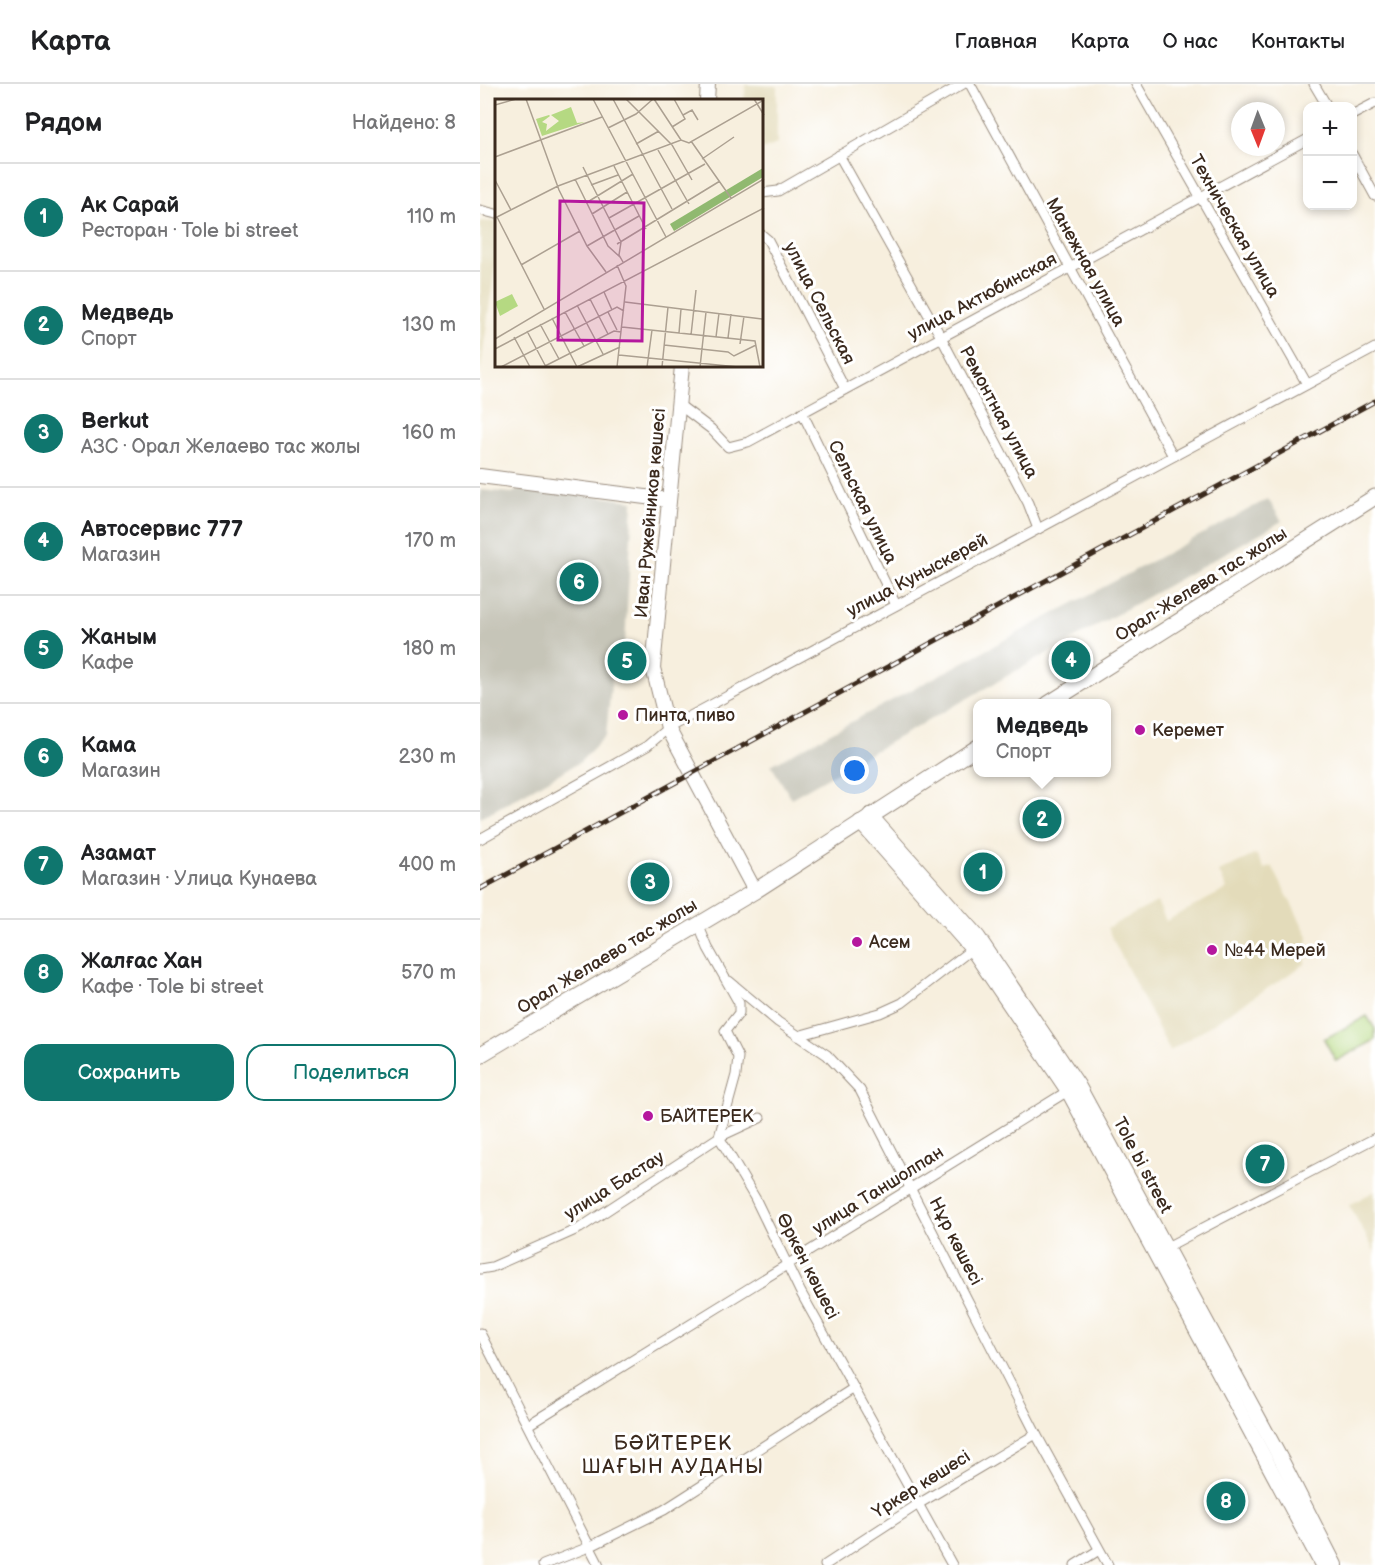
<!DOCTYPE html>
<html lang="ru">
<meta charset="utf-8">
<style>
body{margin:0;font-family:"Balsamiq Sans",sans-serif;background:#f2f2f2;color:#202124}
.controls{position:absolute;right:18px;top:18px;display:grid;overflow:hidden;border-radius:12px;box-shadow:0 3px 9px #0003}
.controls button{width:54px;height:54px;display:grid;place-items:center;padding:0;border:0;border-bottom:2px solid #e0e0e0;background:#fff;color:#202124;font:30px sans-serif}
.compass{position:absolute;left:751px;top:18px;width:54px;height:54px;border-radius:50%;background:#fff;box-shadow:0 3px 9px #0003;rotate:179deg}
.you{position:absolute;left:375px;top:687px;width:21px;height:21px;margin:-15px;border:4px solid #fff;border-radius:50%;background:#1a73e8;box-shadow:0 0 0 9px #1a73e833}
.badge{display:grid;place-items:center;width:39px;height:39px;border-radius:50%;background:#0f766e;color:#fff;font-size:20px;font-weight:700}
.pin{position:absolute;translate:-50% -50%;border:3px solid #fff;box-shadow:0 2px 6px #0006}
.popup{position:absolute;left:493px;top:615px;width:138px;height:78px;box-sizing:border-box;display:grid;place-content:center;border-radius:12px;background:#fff;filter:drop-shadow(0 2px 4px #0005);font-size:20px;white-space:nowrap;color:#757577}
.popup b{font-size:22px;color:#202124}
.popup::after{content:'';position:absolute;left:50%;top:100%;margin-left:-12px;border:12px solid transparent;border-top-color:#fff}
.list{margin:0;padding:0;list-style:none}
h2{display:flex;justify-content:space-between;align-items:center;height:78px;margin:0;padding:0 24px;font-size:26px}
h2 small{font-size:20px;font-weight:400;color:#757577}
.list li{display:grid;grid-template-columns:39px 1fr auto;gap:18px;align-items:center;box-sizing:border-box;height:108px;padding:0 24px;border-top:2px solid #e0e0e0}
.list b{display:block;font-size:22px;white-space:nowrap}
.list p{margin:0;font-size:20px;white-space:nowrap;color:#757577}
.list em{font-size:20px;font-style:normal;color:#757577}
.actions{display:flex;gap:12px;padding:18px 24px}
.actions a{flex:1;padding:14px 0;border:2px solid #0f766e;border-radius:18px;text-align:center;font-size:21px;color:#0f766e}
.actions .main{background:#0f766e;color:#fff}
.map{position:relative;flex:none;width:895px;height:1481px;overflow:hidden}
header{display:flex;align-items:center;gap:36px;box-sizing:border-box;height:84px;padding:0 30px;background:#fff;border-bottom:2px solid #e0e0e0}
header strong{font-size:28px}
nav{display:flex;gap:33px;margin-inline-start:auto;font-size:21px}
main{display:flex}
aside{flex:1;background:#fff}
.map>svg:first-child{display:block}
.built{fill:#e3dbba}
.industrial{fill:#c6c5b8}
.green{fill:#b5d982;stroke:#788250;stroke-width:1.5}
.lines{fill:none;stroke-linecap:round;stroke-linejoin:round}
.street-casing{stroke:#998c7e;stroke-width:11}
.secondary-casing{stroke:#998c7e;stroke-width:16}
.primary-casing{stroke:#998c7e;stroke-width:17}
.street{stroke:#fff;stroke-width:9}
.secondary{stroke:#fff;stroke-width:14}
.primary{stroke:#fff;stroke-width:15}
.rail-casing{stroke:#3b2a1e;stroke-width:5}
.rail{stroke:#fff;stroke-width:3;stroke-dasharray:9;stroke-linecap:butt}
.poi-dot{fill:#b5179e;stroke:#fff;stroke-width:2}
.labels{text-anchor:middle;stroke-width:6;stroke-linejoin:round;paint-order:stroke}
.street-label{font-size:18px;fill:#3b2a1e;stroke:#fff}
.poi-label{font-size:18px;fill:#3b2a1e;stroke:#fff;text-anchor:start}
.neighbourhood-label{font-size:20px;letter-spacing:1.5px;fill:#3b2a1e;stroke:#fff}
.inset-road{fill:none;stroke:#aca091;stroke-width:1.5}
.view{fill:#b5179e;fill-opacity:0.15;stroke:#b5179e;stroke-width:3}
.inset-edge{fill:none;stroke:#3b2a1e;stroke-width:3}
</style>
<header>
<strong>Карта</strong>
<nav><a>Главная</a><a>Карта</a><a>О нас</a><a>Контакты</a></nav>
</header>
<main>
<aside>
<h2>Рядом<small>Найдено: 8</small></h2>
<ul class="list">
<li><span class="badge">1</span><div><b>Ак Сарай</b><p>Ресторан · Tole bi street</p></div><em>110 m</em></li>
<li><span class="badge">2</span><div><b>Медведь</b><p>Спорт</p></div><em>130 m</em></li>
<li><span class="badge">3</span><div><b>Berkut</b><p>АЗС · Орал Желаево тас жолы</p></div><em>160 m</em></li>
<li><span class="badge">4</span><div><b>Автосервис 777</b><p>Магазин</p></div><em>170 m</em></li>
<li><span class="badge">5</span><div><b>Жаным</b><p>Кафе</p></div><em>180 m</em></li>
<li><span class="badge">6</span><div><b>Кама</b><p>Магазин</p></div><em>230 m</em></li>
<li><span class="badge">7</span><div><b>Азамат</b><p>Магазин · Улица Кунаева</p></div><em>400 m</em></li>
<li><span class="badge">8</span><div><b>Жалғас Хан</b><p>Кафе · Tole bi street</p></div><em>570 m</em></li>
</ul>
<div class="actions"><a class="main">Сохранить</a><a>Поделиться</a></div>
</aside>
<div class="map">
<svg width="895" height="1481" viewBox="0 0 895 1481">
<rect width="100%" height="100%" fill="#fff"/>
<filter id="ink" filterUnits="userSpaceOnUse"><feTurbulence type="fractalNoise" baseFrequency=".0167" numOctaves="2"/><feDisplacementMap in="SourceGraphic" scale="12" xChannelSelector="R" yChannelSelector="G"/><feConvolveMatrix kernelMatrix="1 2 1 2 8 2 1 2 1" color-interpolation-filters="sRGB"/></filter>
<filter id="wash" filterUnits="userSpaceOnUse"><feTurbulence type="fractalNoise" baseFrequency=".008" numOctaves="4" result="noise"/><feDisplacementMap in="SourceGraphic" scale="24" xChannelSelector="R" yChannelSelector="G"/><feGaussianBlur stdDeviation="1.35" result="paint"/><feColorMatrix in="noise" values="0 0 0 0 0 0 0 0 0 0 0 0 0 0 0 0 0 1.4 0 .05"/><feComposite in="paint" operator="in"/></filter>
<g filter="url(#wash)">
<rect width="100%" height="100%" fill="#f7efde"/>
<!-- built -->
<g class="built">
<polygon points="266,0 297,2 297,60 282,66 282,16 264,16"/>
<polygon points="0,137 16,138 16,175 0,290"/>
<polygon points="776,770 784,785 792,782 828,852 825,880 690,967 627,844 677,818 686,837 747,805 739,788"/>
<polygon points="895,1107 895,1168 869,1121"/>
</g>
<!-- industrial -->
<g class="industrial">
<polygon points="43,403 153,417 145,560 135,561 126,651 100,678 0,734 0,406 32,409"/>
<polygon points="788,415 802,437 311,714 291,681"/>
</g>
<!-- green -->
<polygon class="green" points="887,932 895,945 895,956 856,977 844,955"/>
</g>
<g filter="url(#ink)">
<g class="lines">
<defs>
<g id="street">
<polyline points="490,0 693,372"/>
<polyline points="656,0 827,300"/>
<polyline points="834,0 847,22"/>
<polyline points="872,31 895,19"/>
<polyline points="872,70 895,112"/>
<polyline points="359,71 461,253 548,419 558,445"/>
<polyline points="282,109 298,107 483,0"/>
<polyline points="0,126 16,130"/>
<polyline points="282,151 288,156 365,305"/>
<polyline points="198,320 231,345 248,363 268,358 828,55"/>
<polyline points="322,328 416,521"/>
<polyline points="0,755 167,662 188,644 895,264"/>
<polyline points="218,840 228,864 259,919 259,929 245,947 258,973 256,991 239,1053 275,1114 320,1207 472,1481"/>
<polyline points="249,897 298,938 347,971 380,1006 556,1350 628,1481"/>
<polyline points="318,952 400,929 422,919 492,865"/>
<polyline points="683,1165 895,1054"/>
<polyline points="0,1185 12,1183 100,1144 239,1053 280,1034"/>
<polyline points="0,1249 119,1481"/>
<polyline points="48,1341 591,1005"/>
<polyline points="63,1481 109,1463 184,1426 374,1304"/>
<polyline points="345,1481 440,1419 556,1350"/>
<polyline points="595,1481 619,1466"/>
</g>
<g id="secondary">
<polyline points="227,16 228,0"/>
<polyline points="202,282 173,584 188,644 275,807"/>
<polyline points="0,392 189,416"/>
<polyline points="390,731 498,853 598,1001 803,1379 855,1481"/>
<polyline points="380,738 492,865 588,1007 842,1481"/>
</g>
<g id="primary">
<polyline points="568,620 895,413"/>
<polyline points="0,971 275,807 498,663"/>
</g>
</defs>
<!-- street casing -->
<use href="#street" class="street-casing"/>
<!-- secondary casing -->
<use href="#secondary" class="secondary-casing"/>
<!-- primary casing -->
<use href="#primary" class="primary-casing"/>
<!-- street -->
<use href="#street" class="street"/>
<!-- secondary -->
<use href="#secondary" class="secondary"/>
<!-- primary -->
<use href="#primary" class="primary"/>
<defs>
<polyline id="rail" points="0,805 895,317"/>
</defs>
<!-- rail casing -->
<use href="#rail" class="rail-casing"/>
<!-- rail -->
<use href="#rail" class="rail"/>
</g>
</g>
<!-- markers -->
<g class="poi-dot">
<circle cx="143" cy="631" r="6"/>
<circle cx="660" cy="646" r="6"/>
<circle cx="377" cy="858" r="6"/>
<circle cx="732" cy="866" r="6"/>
<circle cx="168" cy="1032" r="6"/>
</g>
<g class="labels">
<!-- street labels -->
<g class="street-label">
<text transform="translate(755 142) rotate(60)" y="6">Техническая улица</text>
<text transform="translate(606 178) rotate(61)" y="6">Манежная улица</text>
<text transform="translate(502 212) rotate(-28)" y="6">улица Актюбинская</text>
<text transform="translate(340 219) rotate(63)" y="6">улица Сельская</text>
<text transform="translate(519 328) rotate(62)" y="6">Ремонтная улица</text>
<text transform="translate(383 418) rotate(64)" y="6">Сельская улица</text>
<text transform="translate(170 429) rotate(-85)" y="6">Иван Ружейников көшесі</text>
<text transform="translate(437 491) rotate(-28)" y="6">улица Куныскерей</text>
<text transform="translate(721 500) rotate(-32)" y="6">Орал-Желева тас жолы</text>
<text transform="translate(127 872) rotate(-31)" y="6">Орал Желаево тас жолы</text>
<text transform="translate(663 1081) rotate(62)" y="6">Tole bi street</text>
<text transform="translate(134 1101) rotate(-32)" y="6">улица Бастау</text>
<text transform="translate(398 1106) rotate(-32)" y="6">улица Таншолпан</text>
<text transform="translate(476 1157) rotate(63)" y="6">Нұр көшесі</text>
<text transform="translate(328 1182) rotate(63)" y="6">Өркен көшесі</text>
<text transform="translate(441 1400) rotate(-32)" y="6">Үркер көшесі</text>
</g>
<!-- poi labels -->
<g class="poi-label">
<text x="155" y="637">Пинта, пиво</text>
<text x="672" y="652">Керемет</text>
<text x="389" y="864">Асем</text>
<text x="744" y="872">№44 Мерей</text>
<text x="180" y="1038">БАЙТЕРЕК</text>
</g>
<!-- neighbourhood labels -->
<g class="neighbourhood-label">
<text x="193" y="1366">БӘЙТЕРЕК<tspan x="193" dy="23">ШАҒЫН АУДАНЫ</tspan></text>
</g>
</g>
<!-- overview -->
<g transform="translate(15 15)">
<rect width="268" height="268" fill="#f7efde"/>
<path d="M76,8L82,24L90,23L47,37L41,20L54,16L55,17L47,23L52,25L51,32L64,22L56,16ZM17,195L23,207L5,217L0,203Z" fill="#b5d982"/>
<path d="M268,69V78L179,132L175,125Z" fill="#90b970"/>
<path class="inset-road" d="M31,0L64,91L92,147L111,173M98,0L171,138M118,0L177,110M131,0L177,46L197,81M159,0L186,41M259,0L269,16M0,6L21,0M188,16L197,11L203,21M177,28L190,20L179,0M113,29L141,15L158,0M196,42L236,99M141,45L164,32M163,51L194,105M0,58L107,18M207,60L239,38M119,67L151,130M88,68L126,143L124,156L128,163M80,80L113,147L125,158M0,81L16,111M96,86L123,76M63,87L186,41L194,44L269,1M91,104L138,75M97,115L132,93M2,118L49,210M0,119L63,87M114,119L210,65M122,145L225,82M92,147L144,117M26,166L85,132M122,166L131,187L122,268M109,193L117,211M95,200L113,235M130,203L267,220M82,206L108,255M70,213L89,247M113,213L122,231M57,219L82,268M45,225L64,260M127,228L260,242L265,268M32,232L51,268M184,234L186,210M196,236L201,191M19,238L35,268M221,238L224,214M233,239L236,215M0,240L269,80M245,245L249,217M169,246L233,253L239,257L261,246M0,250L269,109M124,256L243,268M6,268L122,208L129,212M48,268L119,232L126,233M82,268L125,248M152,268L157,231M167,268L173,208M205,268L211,213"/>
<path class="view" d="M65,102L149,104L147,242L63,241Z"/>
<rect width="268" height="268" class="inset-edge"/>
</g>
</svg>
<div class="controls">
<button>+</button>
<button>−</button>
</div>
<svg class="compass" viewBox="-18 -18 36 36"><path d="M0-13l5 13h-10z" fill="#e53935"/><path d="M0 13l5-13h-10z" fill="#757577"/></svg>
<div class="you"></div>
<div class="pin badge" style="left:503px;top:788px">1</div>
<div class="pin badge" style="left:562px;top:735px">2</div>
<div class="popup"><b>Медведь</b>Спорт</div>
<div class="pin badge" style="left:170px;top:798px">3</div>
<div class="pin badge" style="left:591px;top:576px">4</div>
<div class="pin badge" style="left:147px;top:577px">5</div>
<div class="pin badge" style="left:99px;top:498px">6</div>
<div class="pin badge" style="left:785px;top:1080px">7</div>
<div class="pin badge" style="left:746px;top:1417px">8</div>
</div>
</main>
